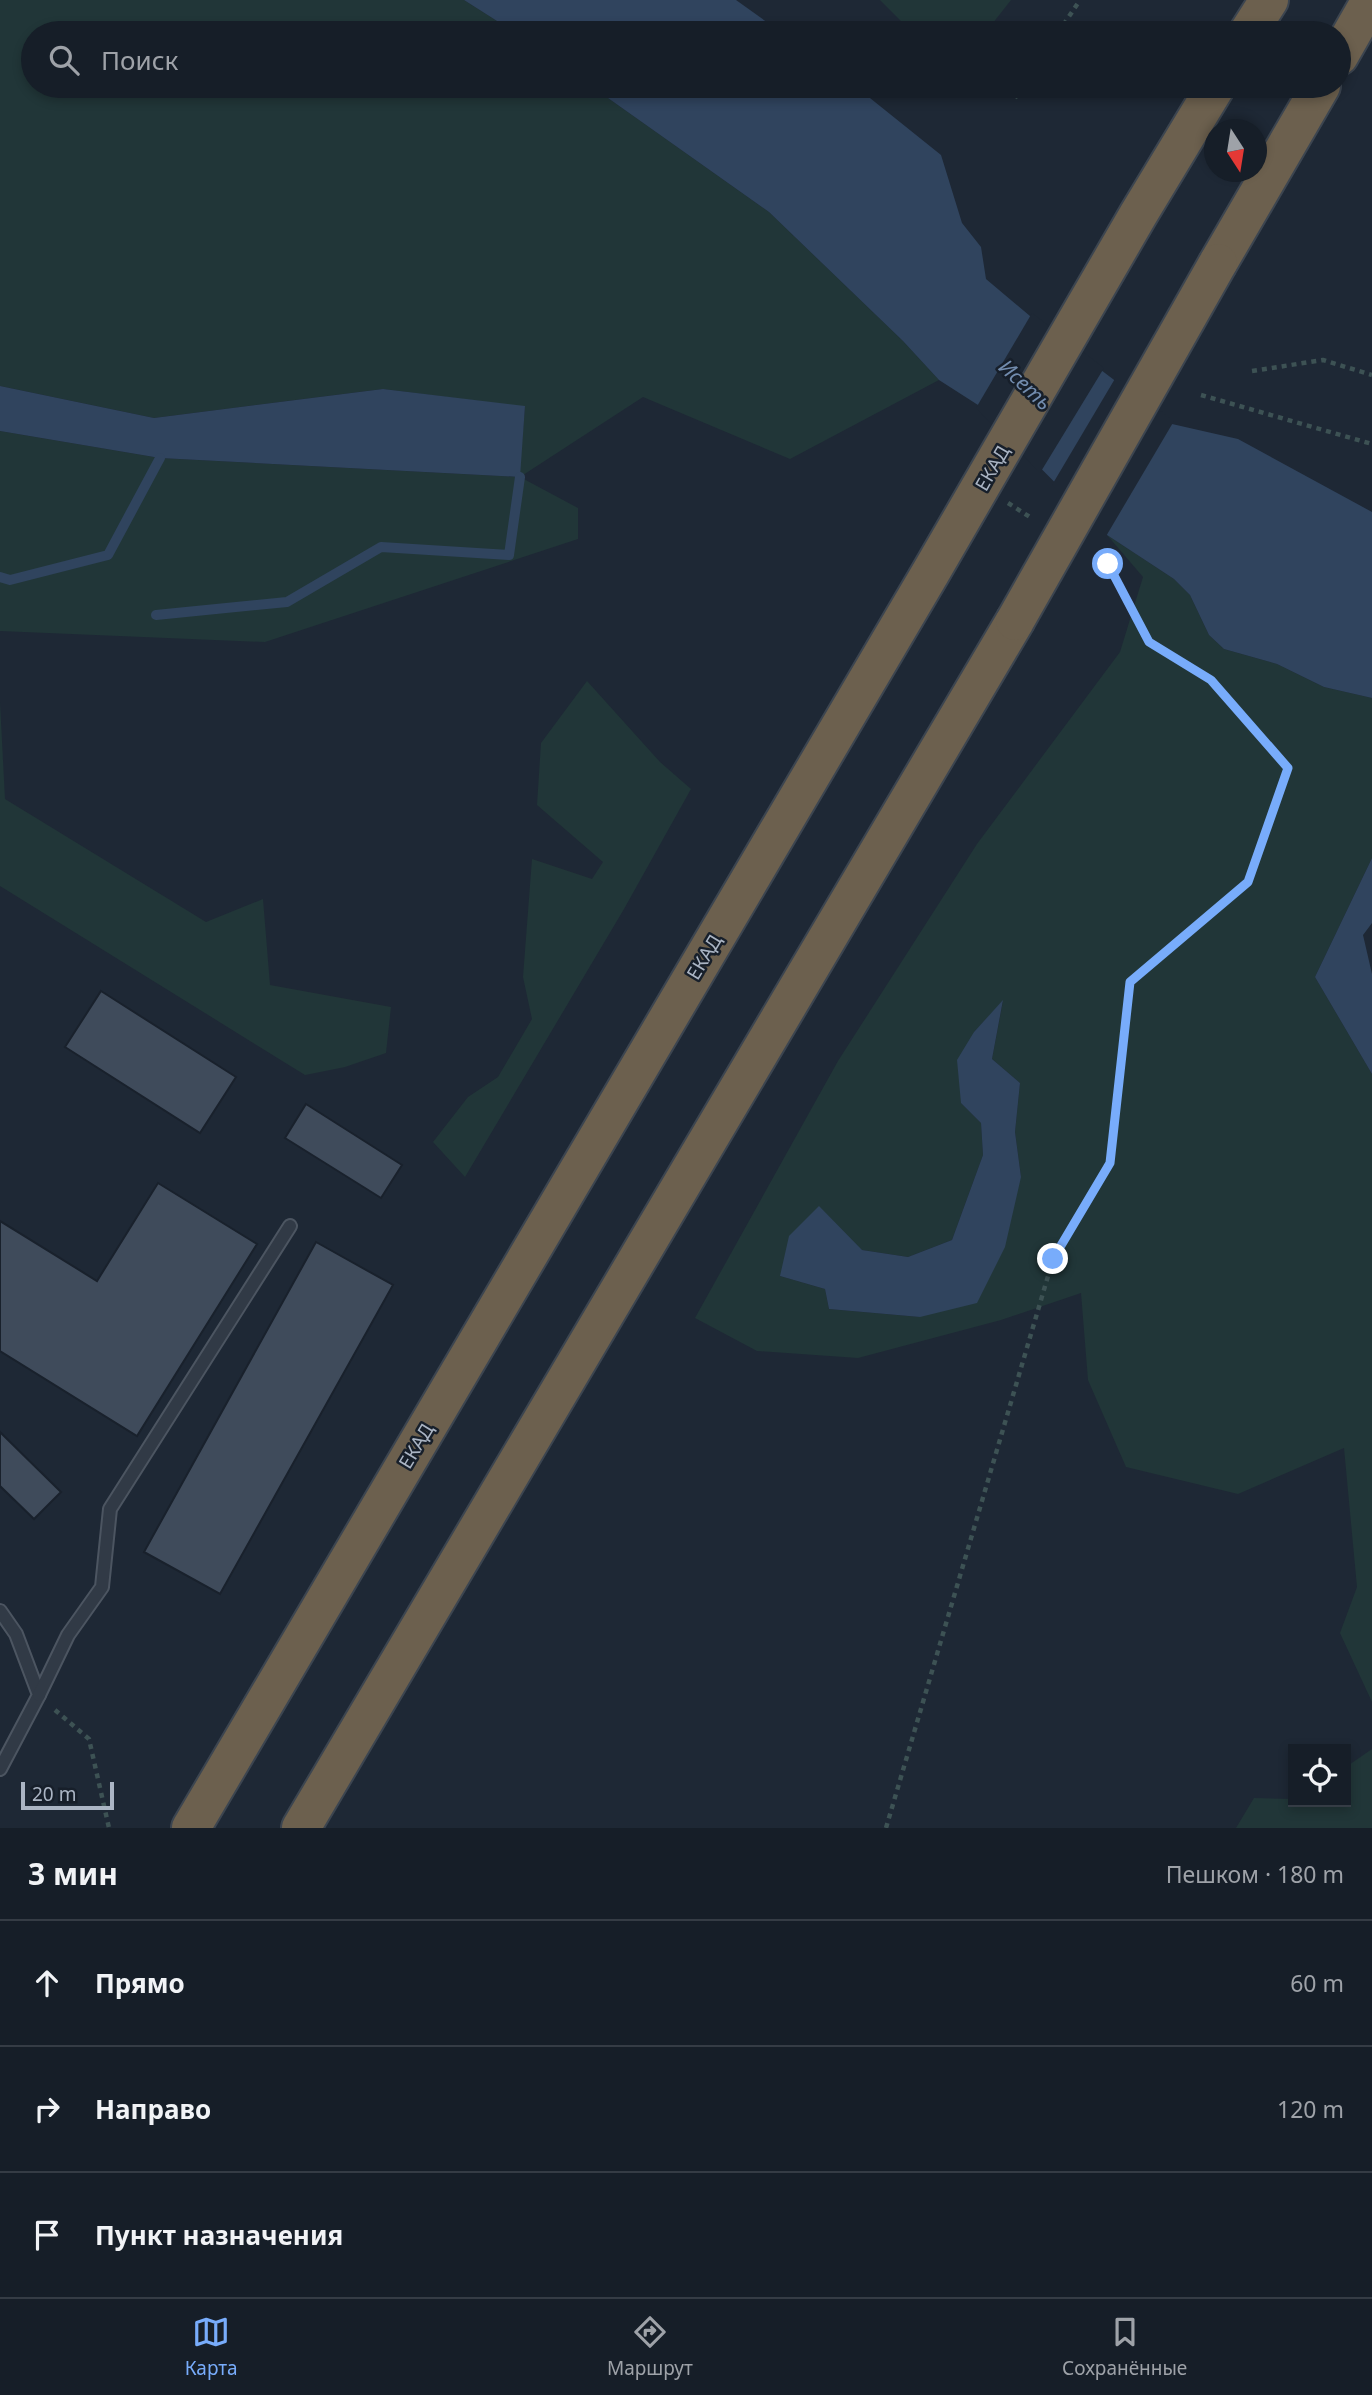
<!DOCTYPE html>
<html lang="ru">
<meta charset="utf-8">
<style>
body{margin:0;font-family:"Noto Sans",sans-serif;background:#232b34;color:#f1f3f6}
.controls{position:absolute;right:21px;bottom:21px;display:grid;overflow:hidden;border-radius:0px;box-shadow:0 4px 10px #0003}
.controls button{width:63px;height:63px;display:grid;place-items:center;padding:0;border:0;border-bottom:2px solid #353c45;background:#161e28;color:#f1f3f6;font:35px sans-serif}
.compass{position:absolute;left:1204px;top:119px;width:63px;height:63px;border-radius:50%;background:#161e28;box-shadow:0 4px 10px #0003;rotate:168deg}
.scale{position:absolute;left:21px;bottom:18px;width:93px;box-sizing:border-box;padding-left:7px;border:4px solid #abb5c4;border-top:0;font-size:19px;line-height:24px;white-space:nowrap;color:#abb5c4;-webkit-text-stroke:5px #171f2a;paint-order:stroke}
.stop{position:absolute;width:21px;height:21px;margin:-16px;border:5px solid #78acfb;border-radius:50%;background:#fff}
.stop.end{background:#78acfb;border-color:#fff;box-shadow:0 2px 7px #0008}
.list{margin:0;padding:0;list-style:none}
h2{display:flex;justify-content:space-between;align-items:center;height:91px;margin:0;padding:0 28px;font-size:30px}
h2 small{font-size:23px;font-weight:400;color:#9ea2a8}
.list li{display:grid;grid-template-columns:46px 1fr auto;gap:21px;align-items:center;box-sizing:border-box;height:126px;padding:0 28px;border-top:2px solid #353c45}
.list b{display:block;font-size:26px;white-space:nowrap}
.list em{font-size:23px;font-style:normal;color:#9ea2a8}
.icon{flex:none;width:38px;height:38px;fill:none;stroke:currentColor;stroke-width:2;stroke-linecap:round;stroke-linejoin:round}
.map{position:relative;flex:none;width:1372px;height:1828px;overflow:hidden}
.search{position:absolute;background:#161e28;box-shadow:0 4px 10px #0003;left:21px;right:21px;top:21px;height:77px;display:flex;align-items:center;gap:18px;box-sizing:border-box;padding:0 24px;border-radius:38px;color:#9ea2a8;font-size:26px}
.sheet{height:469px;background:#161e28}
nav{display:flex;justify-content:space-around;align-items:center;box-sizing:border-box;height:98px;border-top:2px solid #353c45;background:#161e28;font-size:19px;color:#9ea2a8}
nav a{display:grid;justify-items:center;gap:4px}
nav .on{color:#78acfb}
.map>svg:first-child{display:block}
.green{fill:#213638;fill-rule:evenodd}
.water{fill:#30445e}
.pier{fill:#1e2835}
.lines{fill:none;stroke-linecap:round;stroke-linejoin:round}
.stream{stroke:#30445e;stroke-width:10}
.building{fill:#3f4b5b;stroke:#19212c;stroke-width:2}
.lane-casing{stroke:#4c5561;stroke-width:16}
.highway-casing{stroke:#3c4550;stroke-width:42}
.path{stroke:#3d5254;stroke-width:4.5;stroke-dasharray:5 5;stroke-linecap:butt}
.lane{stroke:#313a46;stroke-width:12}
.highway{stroke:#6c604e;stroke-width:38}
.highway-bridge-casing{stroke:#3c4550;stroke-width:42;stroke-linecap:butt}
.highway-bridge{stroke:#6c604e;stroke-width:38}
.route{stroke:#78acfb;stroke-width:9}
.labels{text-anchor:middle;stroke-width:5;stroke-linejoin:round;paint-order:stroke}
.street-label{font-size:19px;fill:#abb5c4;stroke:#171f2a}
.water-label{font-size:21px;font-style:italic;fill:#728cae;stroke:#171f2a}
</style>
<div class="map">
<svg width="1372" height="1828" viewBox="0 0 1372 1828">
<rect width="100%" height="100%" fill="#1e2835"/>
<!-- green -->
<g class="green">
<polygon points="0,0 464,0 516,33 33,33 33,86 591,86 769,212 903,341 939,380 790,459 643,397 520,477 578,508 578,539 265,642 0,631 0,431 160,458 519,477 525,407 383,389 154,418 0,386"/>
<polygon points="880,0 1011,0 985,33 913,33"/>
<path d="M1107,535L1174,579L1190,595L1209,635L1224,649L1277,664L1324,687L1372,698V858L1315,977L1372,1074V1702L1340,1633L1357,1587L1344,1448L1238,1494L1126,1467L1088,1380L1081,1293L1001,1320L858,1358L757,1351L695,1318L838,1061L977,844L1120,652L1143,577ZM1003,1001L992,1059L1020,1083L1015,1132L1021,1177L920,1317L829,1309L825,1289L780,1276L862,1250L908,1257L952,1240L983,1155L981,1123L961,1103L974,1032Z"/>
<polygon points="587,681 660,762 691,789 624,909 465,1177 433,1142 468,1097 498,1077 532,1019 523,977 532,859 592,879 603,862 537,805 541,743"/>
<polygon points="0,702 5,799 206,922 263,899 270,985 391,1007 386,1053 345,1067 305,1075 0,886"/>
<polygon points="1372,1749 1372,1828 1236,1828 1254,1798 1293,1799 1293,1802 1346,1802 1346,1767"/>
</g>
<!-- water -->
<g class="water">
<polygon points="464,0 736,0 782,33 516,33"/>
<polygon points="591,86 855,86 941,155 962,223 981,247 986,279 1030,316 1172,424 1238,439 1372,512 1372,698 1324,687 1277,664 1224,649 1209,635 1190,595 1174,579 1107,535 978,405 939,380 903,341 769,212"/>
<polygon points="0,386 154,418 383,389 525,406 520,477 160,458 0,431"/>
<polygon points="1372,858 1372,923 1363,935 1372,974 1372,1074 1315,977"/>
<polygon points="1003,1000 992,1059 1020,1083 1015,1132 1021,1177 1005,1247 977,1303 920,1317 829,1309 825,1289 780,1276 789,1236 819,1206 862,1250 908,1257 952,1240 983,1155 981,1123 961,1103 957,1060 974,1032"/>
</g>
<!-- pier -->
<g class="pier">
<polygon points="1032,313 1104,368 1040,473 976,408"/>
<polygon points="1116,377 1174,421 1105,538 1052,485"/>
</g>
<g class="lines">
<!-- stream -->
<g class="stream">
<polyline points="0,577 10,580 108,555 160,458"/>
<polyline points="156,615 287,602 381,547 509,555 520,477"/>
</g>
</g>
<!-- building -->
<g class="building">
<polygon points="101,991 236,1077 200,1133 65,1047"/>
<polygon points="306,1104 402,1165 381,1198 285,1138"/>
<polygon points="158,1183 257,1244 137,1436 0,1351 0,1221 97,1281"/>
<polygon points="316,1242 393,1285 220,1594 144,1552"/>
<polygon points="0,1432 61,1492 34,1519 0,1486"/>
</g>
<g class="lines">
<defs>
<g id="lane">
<polyline points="0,1611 16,1634 39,1695 0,1769"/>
<polyline points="39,1695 68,1635 102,1587 110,1509 290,1226"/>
</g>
<g id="highway">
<polyline points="1248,33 1269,0"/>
<polyline points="1339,56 1371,0"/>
<polyline points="1218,263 1321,86"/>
<polyline points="191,1828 931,572 1138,215 1216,86"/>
<polyline points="301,1828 1015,621"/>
</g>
</defs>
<!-- lane casing -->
<use href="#lane" class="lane-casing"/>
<!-- highway casing -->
<use href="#highway" class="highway-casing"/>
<!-- path -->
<g class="path">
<polyline points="1058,33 1080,0"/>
<polyline points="1015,98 1023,86"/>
<polyline points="1252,371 1323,360 1372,375"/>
<polyline points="1201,395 1372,444"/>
<polyline points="1008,503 1033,519"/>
<polyline points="55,1710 89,1739 109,1828"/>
<polyline points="886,1828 1053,1259 1109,1163 1130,982 1249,882 1288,768 1211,680 1149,642 1108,564 1092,554"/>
</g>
<!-- lane -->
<use href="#lane" class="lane"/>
<!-- highway -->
<use href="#highway" class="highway"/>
<defs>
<polyline id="highway-bridge" points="1015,621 1218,263"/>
</defs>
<!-- highway-bridge casing -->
<use href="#highway-bridge" class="highway-bridge-casing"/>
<!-- highway-bridge -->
<use href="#highway-bridge" class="highway-bridge"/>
</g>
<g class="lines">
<!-- route -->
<polyline class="route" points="1053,1259 1110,1163 1130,982 1248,882 1288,768 1211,680 1149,642 1108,564"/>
</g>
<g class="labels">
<!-- street labels -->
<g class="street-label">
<text transform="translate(992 468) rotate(-60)" y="7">ЕКАД</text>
<text transform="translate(704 957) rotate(-59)" y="7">ЕКАД</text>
<text transform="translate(416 1446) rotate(-59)" y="7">ЕКАД</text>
</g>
<!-- water labels -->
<g class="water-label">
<text transform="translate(1025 385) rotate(43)" y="7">Исеть</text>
</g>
</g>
</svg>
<div class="controls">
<button><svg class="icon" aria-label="locate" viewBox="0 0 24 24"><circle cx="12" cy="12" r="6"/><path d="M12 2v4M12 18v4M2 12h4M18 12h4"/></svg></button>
</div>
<svg class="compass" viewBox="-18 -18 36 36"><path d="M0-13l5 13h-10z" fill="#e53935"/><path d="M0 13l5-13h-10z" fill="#9ea2a8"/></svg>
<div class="scale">20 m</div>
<div class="stop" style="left:1108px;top:564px"></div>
<div class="stop end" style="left:1053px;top:1259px"></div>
<div class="search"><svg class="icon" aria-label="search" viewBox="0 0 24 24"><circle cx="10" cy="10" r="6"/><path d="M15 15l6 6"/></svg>Поиск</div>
</div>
<section class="sheet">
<h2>3 мин<small>Пешком · 180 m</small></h2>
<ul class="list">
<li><svg class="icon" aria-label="ahead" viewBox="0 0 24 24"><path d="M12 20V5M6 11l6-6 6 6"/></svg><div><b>Прямо</b></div><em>60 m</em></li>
<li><svg class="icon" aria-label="right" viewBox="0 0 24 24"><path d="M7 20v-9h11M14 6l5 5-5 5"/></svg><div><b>Направо</b></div><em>120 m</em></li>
<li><svg class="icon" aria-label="arrive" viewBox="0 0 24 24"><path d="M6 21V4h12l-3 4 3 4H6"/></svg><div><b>Пункт назначения</b></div></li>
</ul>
</section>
<nav>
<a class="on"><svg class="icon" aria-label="map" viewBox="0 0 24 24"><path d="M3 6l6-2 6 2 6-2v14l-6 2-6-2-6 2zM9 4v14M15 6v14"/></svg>Карта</a>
<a><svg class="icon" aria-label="directions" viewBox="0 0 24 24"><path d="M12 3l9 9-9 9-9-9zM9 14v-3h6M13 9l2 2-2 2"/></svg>Маршрут</a>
<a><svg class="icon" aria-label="saved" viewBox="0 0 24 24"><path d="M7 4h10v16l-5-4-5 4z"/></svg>Сохранённые</a>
</nav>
